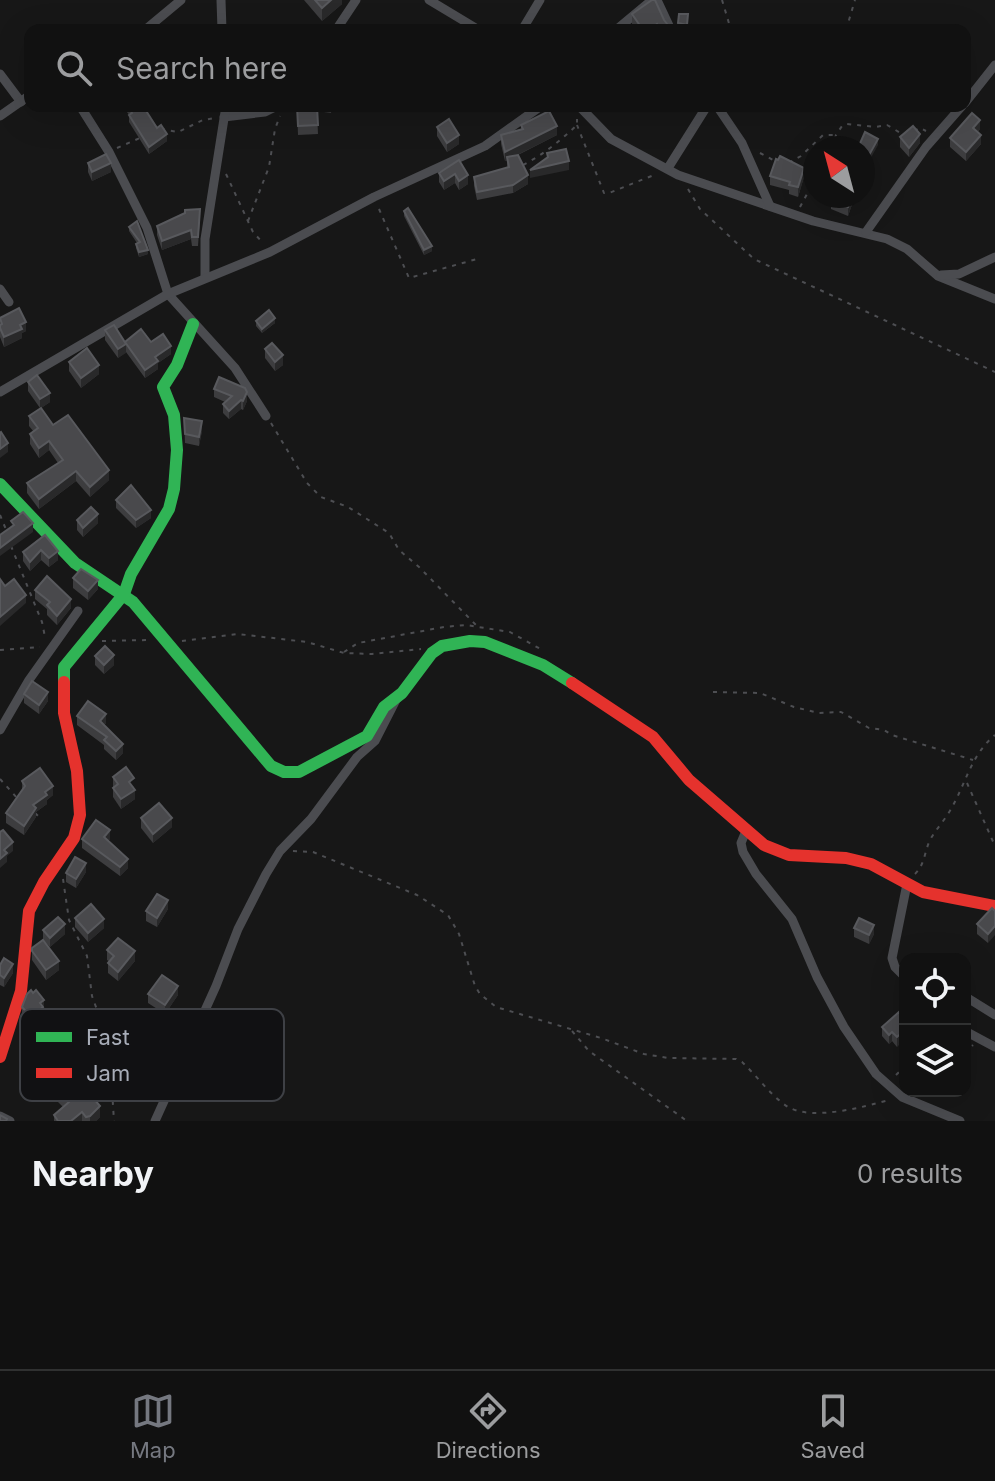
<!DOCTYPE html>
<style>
body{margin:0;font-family:Inter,sans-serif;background:#1a1a1a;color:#f1f3f6}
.controls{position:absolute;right:24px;bottom:24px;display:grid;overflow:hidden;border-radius:16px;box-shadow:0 8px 32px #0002}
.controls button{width:72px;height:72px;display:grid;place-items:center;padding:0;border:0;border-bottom:2px solid #303131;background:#111;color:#f1f3f6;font:40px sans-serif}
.compass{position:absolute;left:803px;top:136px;width:72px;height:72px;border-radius:50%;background:#111;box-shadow:0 8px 32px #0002;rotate:324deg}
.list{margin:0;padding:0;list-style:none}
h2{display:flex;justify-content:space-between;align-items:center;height:104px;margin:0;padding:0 32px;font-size:34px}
h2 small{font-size:26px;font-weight:400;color:#9c9d9f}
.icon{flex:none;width:44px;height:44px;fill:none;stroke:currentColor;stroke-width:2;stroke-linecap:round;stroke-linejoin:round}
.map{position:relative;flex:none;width:995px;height:1121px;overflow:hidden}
.search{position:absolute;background:#111;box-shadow:0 8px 32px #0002;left:24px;right:24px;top:24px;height:88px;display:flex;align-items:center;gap:20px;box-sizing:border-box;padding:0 28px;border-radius:16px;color:#9c9d9f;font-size:30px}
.sheet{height:248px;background:#111}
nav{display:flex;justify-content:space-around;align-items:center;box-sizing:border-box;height:112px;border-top:2px solid #303131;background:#111;font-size:22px;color:#9c9d9f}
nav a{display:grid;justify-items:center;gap:4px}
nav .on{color:#757880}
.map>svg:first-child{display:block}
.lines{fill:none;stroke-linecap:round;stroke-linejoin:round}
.path{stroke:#4d4e52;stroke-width:2;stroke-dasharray:4 6;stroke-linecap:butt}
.street{stroke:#4b4c50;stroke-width:9}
.fast{stroke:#30b455;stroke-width:12}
.jam{stroke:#e5322d;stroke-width:12}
.wall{fill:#3d3d3f}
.shaded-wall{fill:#29292a}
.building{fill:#49494c;stroke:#58595d;stroke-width:2}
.key{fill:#111113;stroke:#3e4045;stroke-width:2}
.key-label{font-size:22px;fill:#a8adb8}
</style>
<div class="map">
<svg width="995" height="1121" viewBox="0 0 995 1121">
<rect width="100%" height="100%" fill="#171717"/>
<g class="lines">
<!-- path -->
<g class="path">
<polyline points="722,0 731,30"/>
<polyline points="846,30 855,0"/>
<polyline points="577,125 604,193 609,193 654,175"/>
<polyline points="161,129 178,132 203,120 215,118"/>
<polyline points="914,131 920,128 926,131"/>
<polyline points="117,148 140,138"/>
<polyline points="832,148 836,135 842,126 847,124 876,127 887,125 904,135"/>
<polyline points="760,153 775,161"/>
<polyline points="789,163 801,156 823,135 836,135"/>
<path d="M523,165C543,155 561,140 577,125V119"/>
<polyline points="226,174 253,232 262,242"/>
<polyline points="688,189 700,209 754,259 995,372"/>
<polyline points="800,207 815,179"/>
<polyline points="379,209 409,278 477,259"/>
<polyline points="248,221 269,167 275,129 280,116"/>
<polyline points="271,423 307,483 321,497 348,507 389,533 399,550 419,567 476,625"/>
<polyline points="0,515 7,532"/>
<polyline points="11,546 42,622 45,637"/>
<polyline points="102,641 148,640"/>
<polyline points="182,641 238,634 307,642 344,653 372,654 421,649"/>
<polyline points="0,650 40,647"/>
<polyline points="344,652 358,643 444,627 466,625 510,632 544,651"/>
<polyline points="713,692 760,693 794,707 819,713 841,712 869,728 884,730 892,735 973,760"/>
<polyline points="0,779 18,799"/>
<polyline points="967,783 995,846"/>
<polyline points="35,813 42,820"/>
<path d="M293,851L313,852L417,895L448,915L459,934L475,986L480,994L496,1007L601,1038L644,1054L668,1058L736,1059L742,1062C757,1076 771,1096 788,1107C813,1121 863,1107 889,1100"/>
<path d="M915,874C925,864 924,853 930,840C936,829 945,820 951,809C966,783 971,755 995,735"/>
<polyline points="63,879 69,920 87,956 92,996 109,1043 114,1121"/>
<polyline points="572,1031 589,1051 687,1121"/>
<polyline points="965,1053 973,1045"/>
<polyline points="896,1075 905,1066"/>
</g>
<!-- street -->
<g class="street">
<polyline points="221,0 222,30"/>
<polyline points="429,0 479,30"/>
<polyline points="657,0 671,30"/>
<polyline points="145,30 181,0"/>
<polyline points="336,30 356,0"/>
<polyline points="522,30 540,0"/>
<polyline points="616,30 652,0"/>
<polyline points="0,74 21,102"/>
<polyline points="965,103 995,65"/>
<polyline points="80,106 109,152 147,228 168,294 235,368 266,416"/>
<polyline points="579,106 611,139 678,175 813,221 887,239 907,249 938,276 995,299"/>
<polyline points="717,106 742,143 770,206"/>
<polyline points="0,116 30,95"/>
<polyline points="224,117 265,112 277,106"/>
<polyline points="668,168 707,106"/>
<polyline points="866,232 926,147 962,106"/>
<polyline points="941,275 959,274 995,257"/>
<polyline points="205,278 205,239 226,106"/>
<polyline points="0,289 9,302"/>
<polyline points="0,392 168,294 270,252 374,197 485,146 541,106"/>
<polyline points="0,730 29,680 78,611"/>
<polyline points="746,831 741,843 743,852 756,874 792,919 817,977 844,1027 876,1074 902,1097 960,1121"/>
<polyline points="905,977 895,967 892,958 907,884"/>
<polyline points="966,997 995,1015"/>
<polyline points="965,1031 995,1047"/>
<polyline points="0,1116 10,1121"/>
<polyline points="155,1121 216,986 238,929 266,874 280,851 311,819 357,757 375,741 397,698"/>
</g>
<!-- fast -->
<g class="fast">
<polyline points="0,484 75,563 133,602 271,766 284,772 299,772 367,736 384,707 402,693 432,653 442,646 470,641 485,642 543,665 572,683"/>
<polyline points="64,682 64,667 124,594 131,574 169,509 174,489 177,450 174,415 163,387 177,365 193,324"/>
</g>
<!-- jam -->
<g class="jam">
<polyline points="572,683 653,737 689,780 764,845 789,855 846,858 871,864 923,892 995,906"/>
<polyline points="0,1057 21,991 29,911 44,882 74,838 80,815 77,771 64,713 64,682"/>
</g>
</g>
<!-- wall -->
<g class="wall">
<polygon points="304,0 342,0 342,4 322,21"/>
<polygon points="632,14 664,20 672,30 634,30 632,27"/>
<polygon points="679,14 688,14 687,30 678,27"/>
<polygon points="123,106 149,106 145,109 167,141 149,154 129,122 129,115"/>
<polygon points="292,106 332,106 331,113 317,111 318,134 298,135 297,108"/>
<polygon points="521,125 557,135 518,155 528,184 513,193 477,200 474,186 474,177 507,168 507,161 505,161 501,144 501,135 521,129"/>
<polygon points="437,127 459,144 447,152 437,136"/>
<polygon points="980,129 978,132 981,144 966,161 950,147 950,138"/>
<polygon points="900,137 920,143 909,157 900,147"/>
<polygon points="88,163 111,172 92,181 88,172"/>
<polygon points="439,173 468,175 468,184 459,190 455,183 444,190 439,182"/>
<polygon points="770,176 804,177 798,197 789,194 789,190 770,185"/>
<polygon points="855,196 848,216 831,209 831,200"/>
<polygon points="404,211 432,251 424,255 404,216"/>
<polygon points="200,218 198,246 192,246 191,239 162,250 157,235 157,226"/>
<polygon points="129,227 148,254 139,257 136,248 136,244 137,243 129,231"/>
<polygon points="0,318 26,331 22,333 22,338 4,347 0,337"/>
<polygon points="256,321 275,323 262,333 256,326"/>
<polygon points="105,330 125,342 151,342 171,354 158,363 158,369 145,378 126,352 118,358 105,340"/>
<polygon points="265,349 283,365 275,371 265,358"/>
<polygon points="69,362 99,374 81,388 69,371"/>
<polygon points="28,382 50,402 41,408 53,425 109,480 90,497 76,481 39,509 27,493 27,483 58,463 49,450 39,458 30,444 30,434 34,432 29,426 29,416 40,408 28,391"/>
<polygon points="214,389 247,401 243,410 241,409 229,419 223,413 223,404 225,402 214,397"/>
<polygon points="184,418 202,431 199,446 185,443"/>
<polygon points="116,500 151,518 136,528 116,508"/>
<polygon points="77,520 98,523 83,537 77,530"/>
<polygon points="45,535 58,560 49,567 41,560 30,571 23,561 23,552"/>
<polygon points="73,578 98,589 88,600 73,588"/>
<polygon points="35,590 71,608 57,625 47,615 47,609 35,599"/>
<polygon points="95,656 114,665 104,674 95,665"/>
<polygon points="24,694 48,701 39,714 24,703"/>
<polygon points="77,716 106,723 104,725 123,753 116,760 104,749 104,745 77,725"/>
<polygon points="113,777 134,787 135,799 121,809 113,797"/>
<polygon points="22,781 53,795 47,800 47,804 36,812 36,817 24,835 6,823 6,813 22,790"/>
<polygon points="141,818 172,827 153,843 141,828"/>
<polygon points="82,839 110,839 108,841 128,868 120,876 82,848"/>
<polygon points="86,872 76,888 66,882 66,873"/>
<polygon points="992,908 988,943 977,934 977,924"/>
<polygon points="168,909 157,927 146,921 146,911"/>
<polygon points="75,918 104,928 88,942 75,927"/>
<polygon points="854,928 874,934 869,944 854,937"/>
<polygon points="43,930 65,934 50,947 44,941 59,970 46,980 32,960 32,948 43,940"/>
<polygon points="107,950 135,961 118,981 108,973 108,963 110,962 107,960"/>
<polygon points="0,965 13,973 4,987 0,985"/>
<polygon points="33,993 44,1000 43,1017 31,1026 22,1016 22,1007"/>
<polygon points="148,994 178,995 165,1014 148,1003"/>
<polygon points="905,1020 897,1047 892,1041 889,1044 882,1036 882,1027"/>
<polygon points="57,1050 81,1080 79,1082 100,1117 96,1121 54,1121 54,1115 63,1107 45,1089 45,1078 58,1064"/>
</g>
<!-- shaded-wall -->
<g class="shaded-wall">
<polygon points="331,0 342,0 342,4 322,21 322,8"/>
<polygon points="980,120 980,129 973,137 973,128"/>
<polygon points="557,126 557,135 507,160 507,157 507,161 505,161 505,152"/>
<polygon points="167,134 167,141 149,154 149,147"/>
<polygon points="920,134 920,143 909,157 909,148"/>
<polygon points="459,135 459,144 447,152 447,143"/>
<polygon points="981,135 981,144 966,161 966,152"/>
<polygon points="878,139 878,145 863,172 863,166"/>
<polygon points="569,161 569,170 530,178 530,170"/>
<polygon points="111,163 111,172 92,181 92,172"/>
<polygon points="804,168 804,177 798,197 798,187"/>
<polygon points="455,174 455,183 444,190 444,181"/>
<polygon points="468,175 468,184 459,190 459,181"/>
<polygon points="528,175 528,184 513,193 513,185"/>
<polygon points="852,196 855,196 848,216 848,207"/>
<polygon points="191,230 191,239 162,250 162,241"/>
<polygon points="432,246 432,251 424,255 424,250"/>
<polygon points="148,250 148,254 139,257 139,252"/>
<polygon points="275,318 275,323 262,333 262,329"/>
<polygon points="26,322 26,331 22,333 22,338 4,347 4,337 20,325"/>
<polygon points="126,344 126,353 118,358 118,349"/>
<polygon points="171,346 171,354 158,363 158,369 145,378 145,370 155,357"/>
<polygon points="283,355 283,365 275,371 275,362"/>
<polygon points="99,365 99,374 81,388 81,378"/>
<polygon points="247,392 247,401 243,410 243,401"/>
<polygon points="50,393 50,402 40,409 40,399"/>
<polygon points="241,400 241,409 229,419 229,411"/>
<polygon points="202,421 202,431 199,446 199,437"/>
<polygon points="49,441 49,450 39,458 39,448"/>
<polygon points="8,443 8,452 0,458 0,449"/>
<polygon points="109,470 109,480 90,497 90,487"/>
<polygon points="76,471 76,481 39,509 39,499"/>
<polygon points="151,510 151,518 136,528 136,520"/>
<polygon points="98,514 98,523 83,537 83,528"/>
<polygon points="33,523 33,532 0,556 0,548"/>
<polygon points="41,550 41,560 30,571 30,562"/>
<polygon points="58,551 58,560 49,567 49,558"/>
<polygon points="98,580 98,589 88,600 88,591"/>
<polygon points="26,595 26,603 0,626 0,617"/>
<polygon points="71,599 71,608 57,625 57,616"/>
<polygon points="114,655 114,665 104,674 104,665"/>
<polygon points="48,692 48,701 39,714 39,705"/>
<polygon points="106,714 106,723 100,730 100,721"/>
<polygon points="123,744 123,753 116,760 116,751"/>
<polygon points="53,786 53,795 47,800 47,804 36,812 36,817 24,835 24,826 33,805 45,792"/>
<polygon points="135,790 135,799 121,809 121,799"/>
<polygon points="172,818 172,827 153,843 153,834"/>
<polygon points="110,830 110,839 104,846 104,837"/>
<polygon points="13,842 13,851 7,856 7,862 0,868 0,859 4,850"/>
<polygon points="128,859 128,868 120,876 120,867"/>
<polygon points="86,863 86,872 76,888 76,879"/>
<polygon points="168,900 168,909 157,927 157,918"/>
<polygon points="104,919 104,928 88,942 88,933"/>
<polygon points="65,924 65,934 50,947 50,938"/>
<polygon points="874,925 874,934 869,944 869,935"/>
<polygon points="995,926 995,935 988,943 988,934"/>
<polygon points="135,951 135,961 118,981 118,972"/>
<polygon points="59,961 59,970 46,980 46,970"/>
<polygon points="13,964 13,973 4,987 4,978"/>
<polygon points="178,986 178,995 165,1014 165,1005"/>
<polygon points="44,1000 43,1017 31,1026 31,1017 40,1003"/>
<polygon points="905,1030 905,1039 897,1047 897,1037"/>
<polygon points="892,1032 892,1041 889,1044 889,1035"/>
<polygon points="81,1069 81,1080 75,1085 75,1074"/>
<polygon points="100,1106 100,1117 96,1121 90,1121 90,1116"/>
<polygon points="82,1112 82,1121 71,1121"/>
</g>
<!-- building -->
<g class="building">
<polygon points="315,0 331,0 322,8"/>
<polygon points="652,0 655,0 664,20 672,30 661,30 657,24 649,30 643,30 632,14"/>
<polygon points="679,14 688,14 687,25 678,23"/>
<polygon points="127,106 143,106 157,128 161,125 167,134 149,147 129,115 132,113"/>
<polygon points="297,106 317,106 318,125 298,126"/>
<polygon points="549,111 557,126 505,152 501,135 523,129 521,125"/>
<polygon points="972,113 980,120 973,128 981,135 966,152 950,138"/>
<polygon points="449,119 459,135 447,143 437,127"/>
<polygon points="913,126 920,134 909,148 900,137"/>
<polygon points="865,132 878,139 863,166 863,148 858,148"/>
<polygon points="566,149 569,161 530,170 548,157 547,153"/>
<polygon points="106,154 111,163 92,172 88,163"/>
<polygon points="518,155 528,175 513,185 477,192 474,177 509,167 507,157"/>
<polygon points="780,156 804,168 798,187 789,185 790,182 770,176 776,159 778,160"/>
<polygon points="459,160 468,175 459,181 455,174 444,181 439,173"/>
<polygon points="833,196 852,196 848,207 831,200"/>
<polygon points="408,208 432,246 424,250 404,211"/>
<polygon points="200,209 198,237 192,237 191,230 162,241 157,226 185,213 185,210"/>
<polygon points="137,221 148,250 139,252 136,244 140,242 129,227"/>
<polygon points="19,308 26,322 20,325 22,329 4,337 0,328 0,325 2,324 0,318"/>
<polygon points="269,310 275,318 262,329 256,321"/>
<polygon points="114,325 126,344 118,349 105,330"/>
<polygon points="141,329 151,342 163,334 171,346 155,357 158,361 145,370 125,342"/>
<polygon points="272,343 283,355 275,362 265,349"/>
<polygon points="87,348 99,365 81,378 69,362"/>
<polygon points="37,375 50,393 40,399 28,382"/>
<polygon points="219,377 245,388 247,392 243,401 241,400 229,411 223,404 232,396 214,389"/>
<polygon points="41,408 53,425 68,415 109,470 90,487 76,471 39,499 27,483 63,460 49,441 39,448 30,434 38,428 29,416"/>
<polygon points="184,418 202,421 199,437 185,434"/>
<polygon points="1,432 8,443 0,449 0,433"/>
<polygon points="131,485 151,510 136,520 116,500"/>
<polygon points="91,507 98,514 83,528 77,520"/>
<polygon points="23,512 33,523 0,548 0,535 14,525 11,521"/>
<polygon points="45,535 58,551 49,558 41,550 30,562 23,552"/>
<polygon points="81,569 98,580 88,591 73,578"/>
<polygon points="47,576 71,599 57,616 47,605 50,602 35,590"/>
<polygon points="0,579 5,586 14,579 26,595 0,617"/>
<polygon points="105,646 114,655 104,665 95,656"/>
<polygon points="32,681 48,692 39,705 24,694"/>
<polygon points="88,701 106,714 100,721 123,744 116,751 104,740 107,737 77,716"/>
<polygon points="126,767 134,778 129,782 135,790 121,799 113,788 118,784 113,777"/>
<polygon points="40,768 53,786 45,792 47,795 33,805 36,808 24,826 6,813 25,786 22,781"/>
<polygon points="159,803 172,818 153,834 141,818"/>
<polygon points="96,820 110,830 104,837 128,859 120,867 82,839"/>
<polygon points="3,830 13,842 4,850 7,853 0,859 0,832"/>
<polygon points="75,857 86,863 76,879 66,873"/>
<polygon points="157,894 168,900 157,918 146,911"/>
<polygon points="91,904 104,919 88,933 75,918"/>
<polygon points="992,908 995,911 995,926 988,934 977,924"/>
<polygon points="58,917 65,924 50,938 43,930"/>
<polygon points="859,918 874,925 869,935 854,928"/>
<polygon points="118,938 135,951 118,972 108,963 114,956 107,950"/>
<polygon points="43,940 59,961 46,970 32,951 32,948"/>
<polygon points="4,958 13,964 4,978 0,975 0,965"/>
<polygon points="162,975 178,986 165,1005 148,994"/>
<polygon points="31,990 33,993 36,990 44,1000 40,1003 43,1007 31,1017 22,1007 27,994"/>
<polygon points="899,1012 905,1020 905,1030 897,1037 892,1032 889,1035 882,1027"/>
<polygon points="66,1047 81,1069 75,1074 76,1078 100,1106 90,1116 86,1117 82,1112 71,1121 58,1121 54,1115 69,1102 45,1078 45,1074 61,1061 57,1050"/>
<polygon points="0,1115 7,1119 6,1121 0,1121"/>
</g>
<!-- legend -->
<rect x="20" y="1009" width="264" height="92" rx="12" class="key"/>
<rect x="36" y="1032" width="36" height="10" fill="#30b455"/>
<rect x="36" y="1068" width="36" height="10" fill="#e5322d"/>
<g class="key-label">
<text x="86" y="1045">Fast</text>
<text x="86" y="1081">Jam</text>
</g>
</svg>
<div class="controls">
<button><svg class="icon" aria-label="locate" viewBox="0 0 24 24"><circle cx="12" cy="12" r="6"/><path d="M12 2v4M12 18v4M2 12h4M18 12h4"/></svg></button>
<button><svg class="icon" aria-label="layers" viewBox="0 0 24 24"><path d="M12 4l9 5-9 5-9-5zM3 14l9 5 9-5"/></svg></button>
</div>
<svg class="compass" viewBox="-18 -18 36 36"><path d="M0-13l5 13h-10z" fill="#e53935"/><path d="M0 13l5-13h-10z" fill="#9c9d9f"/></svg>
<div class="search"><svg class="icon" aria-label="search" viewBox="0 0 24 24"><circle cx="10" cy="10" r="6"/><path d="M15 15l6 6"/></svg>Search here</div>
</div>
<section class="sheet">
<h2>Nearby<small>0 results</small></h2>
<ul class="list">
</ul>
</section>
<nav>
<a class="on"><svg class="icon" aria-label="map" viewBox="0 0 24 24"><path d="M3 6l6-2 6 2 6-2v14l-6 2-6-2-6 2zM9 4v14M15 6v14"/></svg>Map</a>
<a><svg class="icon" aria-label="directions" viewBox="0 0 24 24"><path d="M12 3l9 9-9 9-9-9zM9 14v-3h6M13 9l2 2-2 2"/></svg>Directions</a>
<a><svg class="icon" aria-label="saved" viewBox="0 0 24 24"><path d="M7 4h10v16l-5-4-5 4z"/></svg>Saved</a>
</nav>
